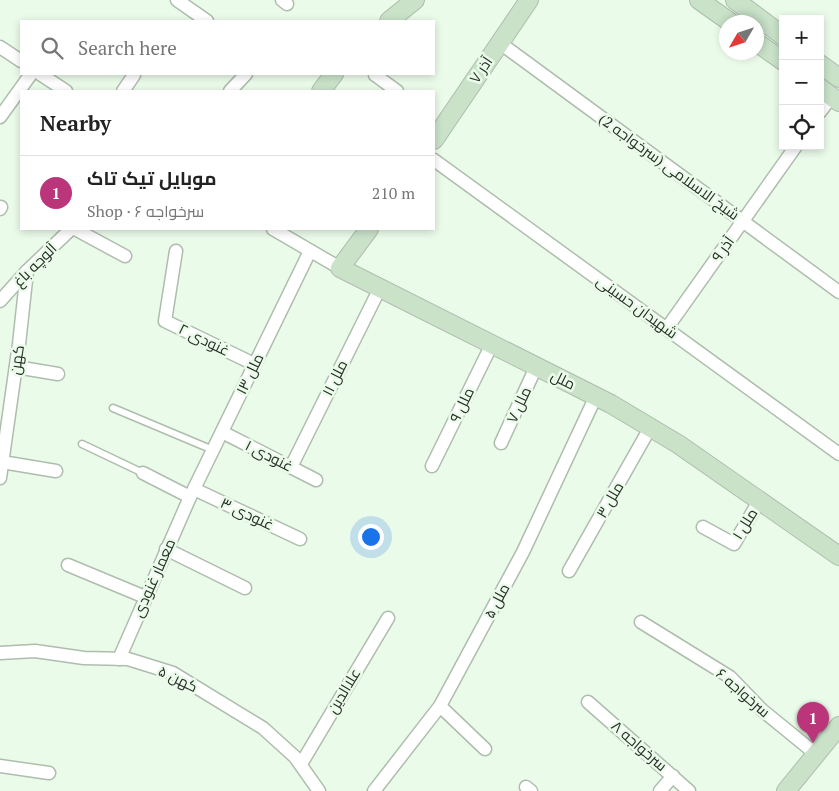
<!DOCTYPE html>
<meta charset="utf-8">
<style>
body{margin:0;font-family:"PT Serif",Cairo,serif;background:#f2f2f2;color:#222}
.controls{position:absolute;right:15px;top:15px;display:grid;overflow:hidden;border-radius:0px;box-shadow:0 2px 8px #0003}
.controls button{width:45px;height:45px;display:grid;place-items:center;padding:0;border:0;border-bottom:1px solid #e0e0e0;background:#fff;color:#222;font:25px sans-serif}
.compass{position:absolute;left:719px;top:15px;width:45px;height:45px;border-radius:50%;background:#fff;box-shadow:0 2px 8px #0003;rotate:231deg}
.you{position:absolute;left:370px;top:536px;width:18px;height:18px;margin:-12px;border:4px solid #fff;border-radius:50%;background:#1a73e8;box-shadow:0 0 0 8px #1a73e833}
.badge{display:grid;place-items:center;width:32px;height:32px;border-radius:50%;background:#ba3579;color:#fff;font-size:16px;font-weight:700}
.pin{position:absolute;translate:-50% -41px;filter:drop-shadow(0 1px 2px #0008)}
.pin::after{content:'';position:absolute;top:26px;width:18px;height:15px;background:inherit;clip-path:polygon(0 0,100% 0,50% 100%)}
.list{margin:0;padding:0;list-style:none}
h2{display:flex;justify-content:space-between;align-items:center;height:65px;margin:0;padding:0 20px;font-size:21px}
h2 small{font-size:16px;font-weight:400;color:#767676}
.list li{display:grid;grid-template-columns:32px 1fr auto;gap:15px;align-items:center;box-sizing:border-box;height:75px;padding:0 20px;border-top:1px solid #e0e0e0}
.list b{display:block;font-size:19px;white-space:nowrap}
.list p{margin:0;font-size:16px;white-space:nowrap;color:#767676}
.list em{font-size:16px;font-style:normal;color:#767676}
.icon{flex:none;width:28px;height:28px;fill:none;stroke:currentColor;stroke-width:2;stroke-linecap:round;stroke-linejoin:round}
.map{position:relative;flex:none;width:839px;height:791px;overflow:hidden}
.search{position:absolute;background:#fff;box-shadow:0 2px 8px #0003;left:20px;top:20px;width:415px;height:55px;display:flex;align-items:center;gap:12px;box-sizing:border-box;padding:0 18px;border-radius:0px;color:#767676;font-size:19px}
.panel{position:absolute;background:#fff;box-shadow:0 2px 8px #0003;left:20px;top:90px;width:415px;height:140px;border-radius:0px}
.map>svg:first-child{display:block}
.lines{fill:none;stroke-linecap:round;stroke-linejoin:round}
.lane-casing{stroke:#aebdad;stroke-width:9}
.street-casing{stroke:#aebdad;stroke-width:15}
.secondary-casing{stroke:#aebdad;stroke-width:20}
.lane{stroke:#fff;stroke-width:6}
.street{stroke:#fff;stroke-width:12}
.secondary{stroke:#c9e2c8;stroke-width:18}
.labels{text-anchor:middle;stroke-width:5;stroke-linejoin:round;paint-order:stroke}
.street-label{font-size:15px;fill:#272d27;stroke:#ebfbea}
</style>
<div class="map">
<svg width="839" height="791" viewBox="0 0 839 791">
<rect width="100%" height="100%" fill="#ebfbea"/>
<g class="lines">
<defs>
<g id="lane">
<polyline points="113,408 213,450"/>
<polyline points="82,444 143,473"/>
</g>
<g id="street">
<polyline points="177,0 207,21"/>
<polyline points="282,0 287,4"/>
<polyline points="500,43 839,292"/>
<polyline points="0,47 21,61"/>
<polyline points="40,74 66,91"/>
<polyline points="375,75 397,91"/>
<polyline points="123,91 134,75"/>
<polyline points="230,91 246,74"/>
<polyline points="820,112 832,96"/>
<polyline points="0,117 31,74"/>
<polyline points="434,160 839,454"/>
<polyline points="0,209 1,207"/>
<polyline points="75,229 125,256"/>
<polyline points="273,229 340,268"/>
<polyline points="176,251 165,321 254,364"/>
<polyline points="0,301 27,271 71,229"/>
<polyline points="667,328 796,146"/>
<polyline points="16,367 58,374"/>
<polyline points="222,432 316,480"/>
<polyline points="501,443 536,367"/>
<polyline points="2,462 56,471"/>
<polyline points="432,466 492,344"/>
<polyline points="291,467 380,288"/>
<polyline points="143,473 190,497"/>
<polyline points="0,478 19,344 27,271"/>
<polyline points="194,489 300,539"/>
<polyline points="703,527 734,544 759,501"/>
<polyline points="166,549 245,588"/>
<polyline points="68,565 145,597"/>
<polyline points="569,571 650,428"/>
<polyline points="641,622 730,677 762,710 816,754"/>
<polyline points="0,653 35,651 84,658 128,659 173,673 263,728 295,757 319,791"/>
<polyline points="119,659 190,497 310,251"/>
<polyline points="588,702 689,791"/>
<polyline points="440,706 485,749"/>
<polyline points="301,764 388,618"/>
<polyline points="0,766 49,773"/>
<polyline points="526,787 531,791"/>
<polyline points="374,791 440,706 523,552 596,396"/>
<polyline points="660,791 673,776"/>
</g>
<g id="secondary">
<polyline points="699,0 730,22"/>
<polyline points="735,0 783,36"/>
<polyline points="389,21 415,0"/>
<polyline points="756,42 783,61"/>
<polyline points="820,64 839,78"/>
<polyline points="820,88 839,102"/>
<polyline points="321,91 334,74"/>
<polyline points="434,140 529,0"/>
<polyline points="369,229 340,268 611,404 678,444 839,556"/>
<polyline points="786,791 839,726"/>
</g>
</defs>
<!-- lane casing -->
<use href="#lane" class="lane-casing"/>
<!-- street casing -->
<use href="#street" class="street-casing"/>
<!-- secondary casing -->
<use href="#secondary" class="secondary-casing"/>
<!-- lane -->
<use href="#lane" class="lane"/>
<!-- street -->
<use href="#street" class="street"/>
<!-- secondary -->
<use href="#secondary" class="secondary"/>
</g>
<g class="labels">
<!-- street labels -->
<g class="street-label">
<text transform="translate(481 70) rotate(-56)" y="5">آذر ۷</text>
<text transform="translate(669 167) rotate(36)" y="5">شیخ الاسلامی (سرخواجه 2)</text>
<text transform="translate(723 249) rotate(-54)" y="5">۹ آذر</text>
<text transform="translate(35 265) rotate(-45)" y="5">آلوچه باغ</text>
<text transform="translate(637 307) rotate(36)" y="5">شهیدان حسینی</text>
<text transform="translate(204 340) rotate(26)" y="5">۲ غنودی</text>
<text transform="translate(17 360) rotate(-82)" y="5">کهن</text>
<text transform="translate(250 374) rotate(-64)" y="5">ملل ۱۳</text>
<text transform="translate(335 378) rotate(-63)" y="5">۱۱ ملل</text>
<text transform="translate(563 380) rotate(26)" y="5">ملل</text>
<text transform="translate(462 405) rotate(-64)" y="5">ملل ۹</text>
<text transform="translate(519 405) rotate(-65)" y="5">۷ ملل</text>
<text transform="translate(269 456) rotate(27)" y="5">۱ غنودی</text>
<text transform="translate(610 500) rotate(-60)" y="5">ملل ۳</text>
<text transform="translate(247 514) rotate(25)" y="5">۳ غنودی</text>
<text transform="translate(745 524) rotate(-58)" y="5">ملل ۱</text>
<text transform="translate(154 578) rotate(-66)" y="5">معمار غنودی</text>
<text transform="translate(497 601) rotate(-62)" y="5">ملل ۵</text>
<text transform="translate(178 679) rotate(26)" y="5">۵ کهن</text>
<text transform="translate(344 691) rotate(-59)" y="5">علاالدین</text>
<text transform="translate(743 693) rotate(41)" y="5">سرخواجه ۶</text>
<text transform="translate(639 746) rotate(41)" y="5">۸ سرخواجه</text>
</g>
</g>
</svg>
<div class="controls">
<button>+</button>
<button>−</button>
<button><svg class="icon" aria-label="locate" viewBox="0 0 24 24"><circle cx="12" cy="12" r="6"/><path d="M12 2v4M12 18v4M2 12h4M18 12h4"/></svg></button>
</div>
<svg class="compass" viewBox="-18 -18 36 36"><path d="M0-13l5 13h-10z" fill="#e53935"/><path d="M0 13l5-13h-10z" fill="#767676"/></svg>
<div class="you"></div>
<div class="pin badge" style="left:813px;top:743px">1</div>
<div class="search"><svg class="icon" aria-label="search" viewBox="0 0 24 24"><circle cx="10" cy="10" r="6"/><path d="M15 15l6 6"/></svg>Search here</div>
<section class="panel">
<h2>Nearby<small></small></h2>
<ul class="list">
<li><span class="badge">1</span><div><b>موبایل تیک تاک</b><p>Shop · سرخواجه ۶</p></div><em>210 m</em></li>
</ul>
</section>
</div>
